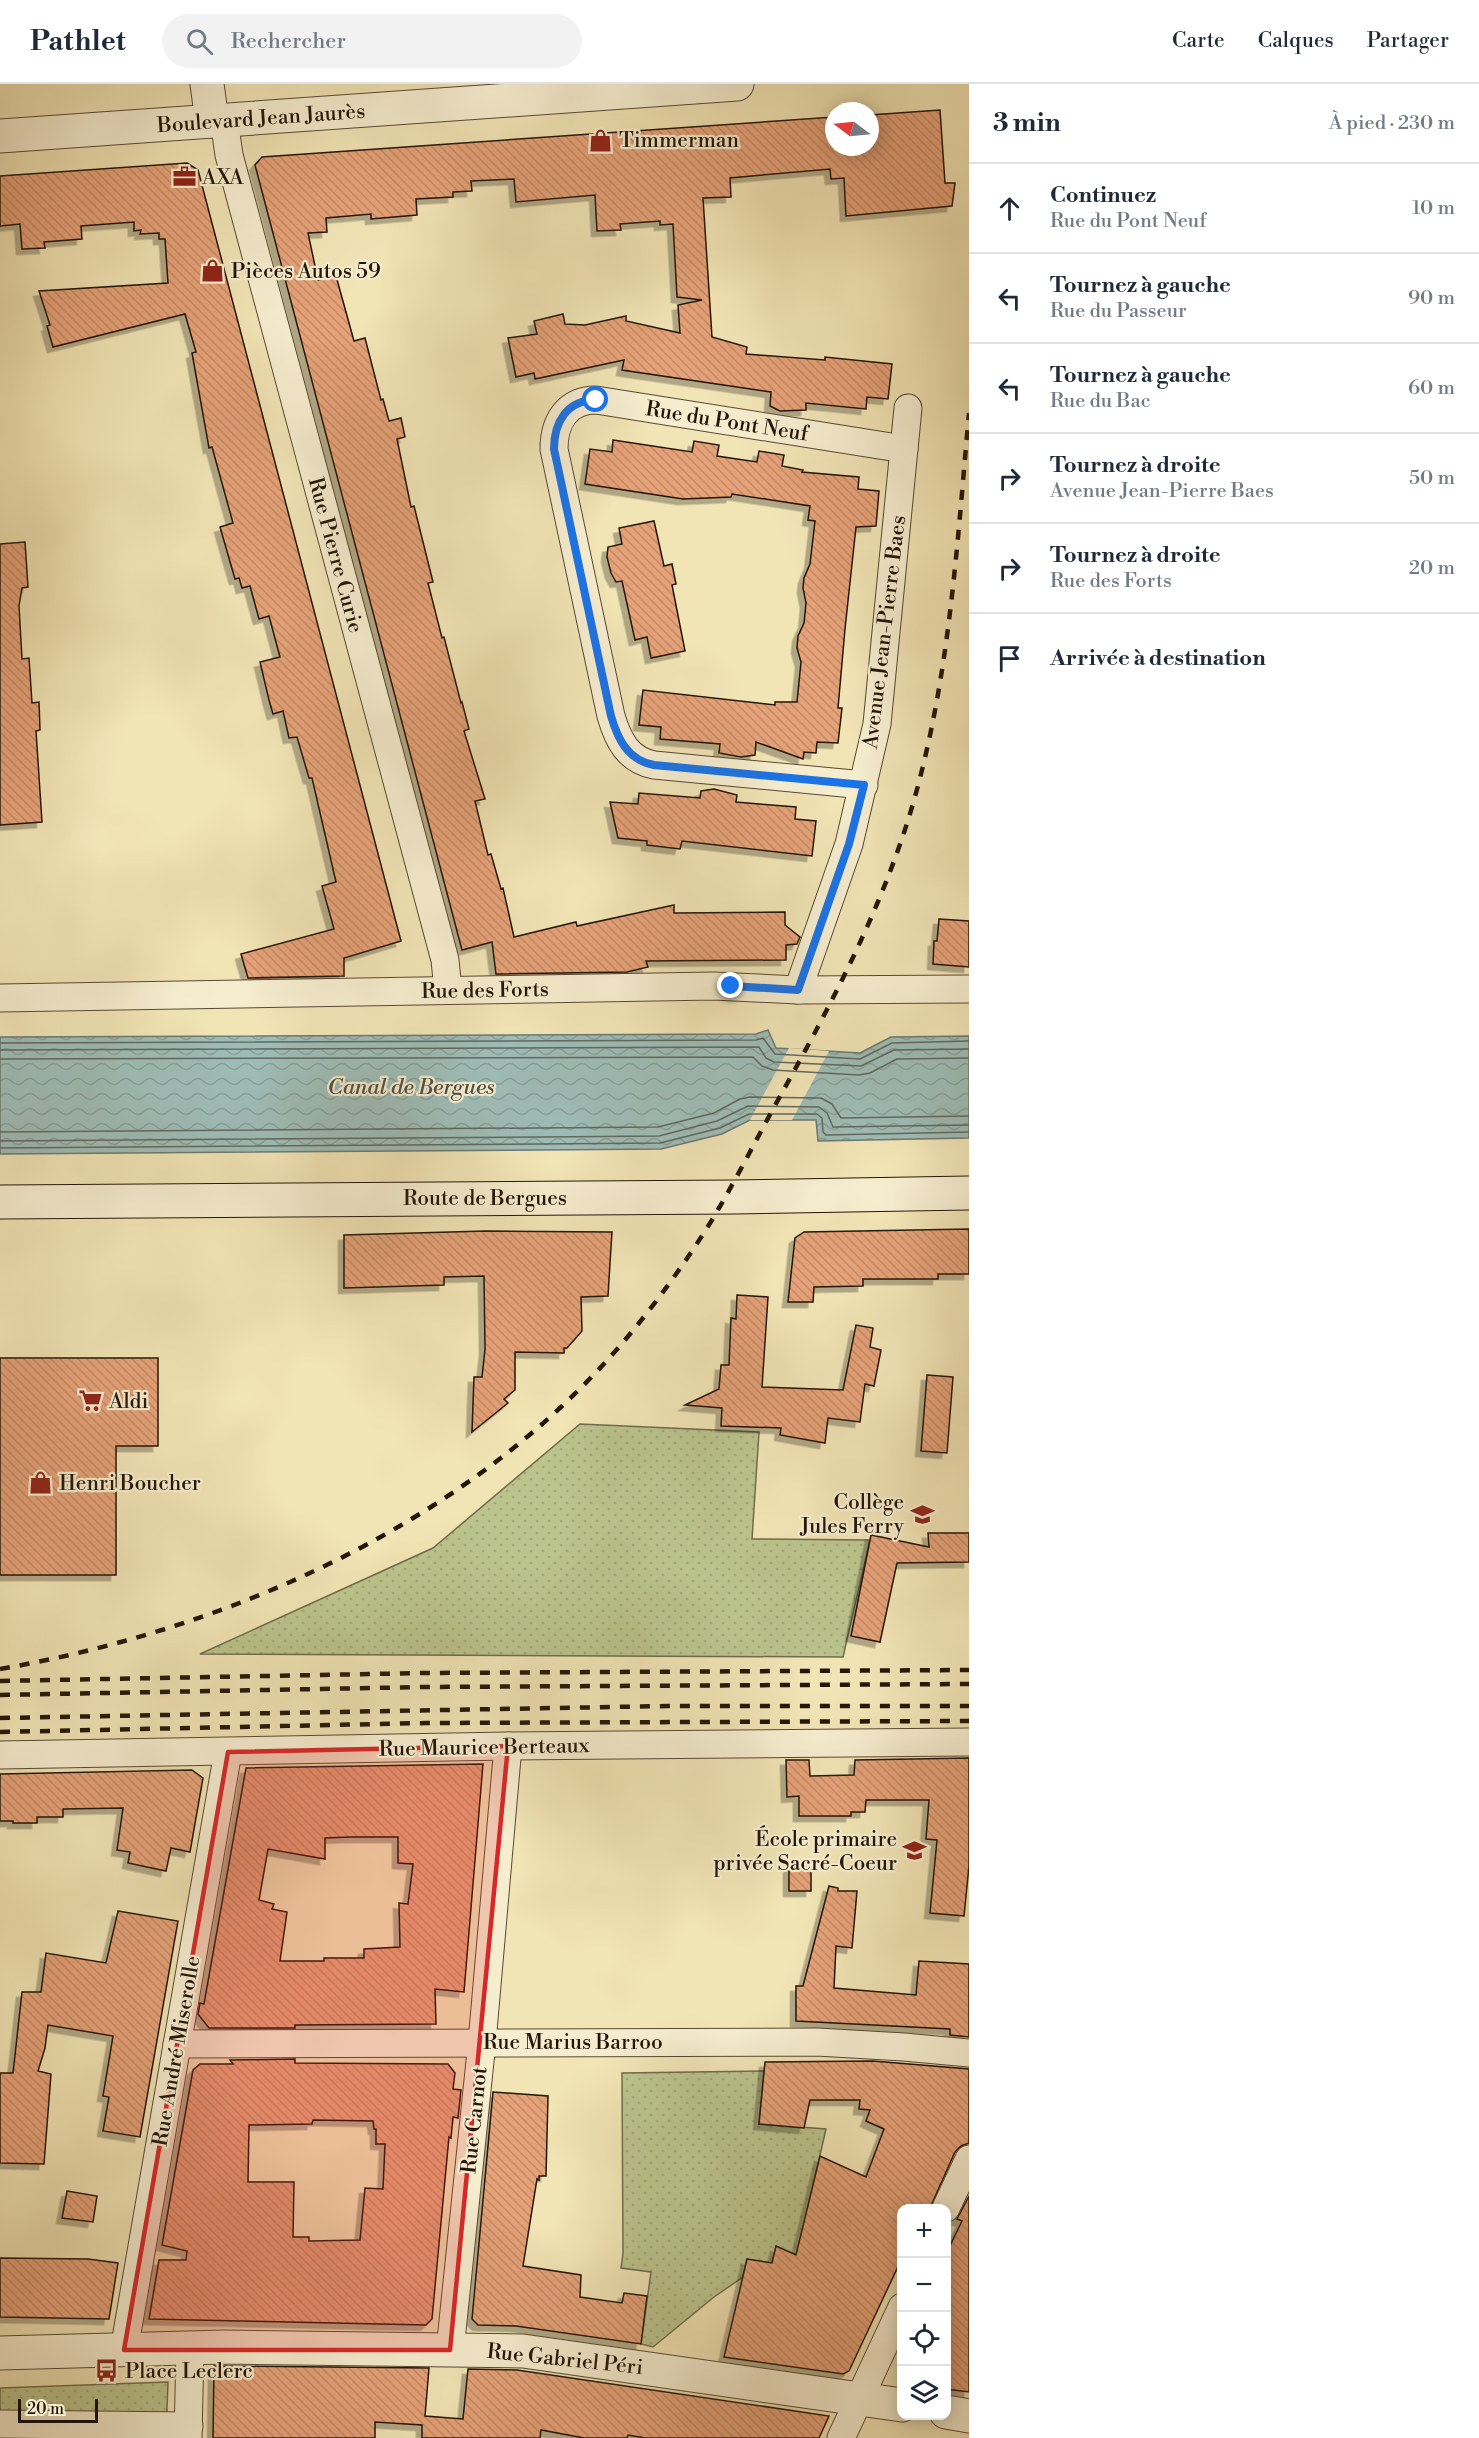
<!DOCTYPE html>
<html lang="fr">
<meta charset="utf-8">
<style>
body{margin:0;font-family:"Libre Bodoni",serif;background:#f2f2f3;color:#1f2937}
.controls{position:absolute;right:18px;bottom:18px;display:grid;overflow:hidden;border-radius:12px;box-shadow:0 3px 15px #0003}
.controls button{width:54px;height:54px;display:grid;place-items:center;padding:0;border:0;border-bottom:2px solid #e0e1e3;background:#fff;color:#1f2937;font:30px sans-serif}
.compass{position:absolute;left:825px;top:18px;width:54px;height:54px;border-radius:50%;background:#fff;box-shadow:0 3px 15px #0003;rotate:286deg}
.scale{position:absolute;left:18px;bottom:15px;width:80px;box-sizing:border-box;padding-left:6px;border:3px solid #241509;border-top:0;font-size:16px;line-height:21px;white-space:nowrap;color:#241509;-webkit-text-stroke:4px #f6edcf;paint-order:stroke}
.stop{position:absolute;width:18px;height:18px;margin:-14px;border:4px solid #1a73e8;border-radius:50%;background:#fff}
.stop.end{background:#1a73e8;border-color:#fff;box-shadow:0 2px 6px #0008}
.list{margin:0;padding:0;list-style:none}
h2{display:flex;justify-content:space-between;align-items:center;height:78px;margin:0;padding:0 24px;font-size:26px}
h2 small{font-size:20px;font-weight:400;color:#747a83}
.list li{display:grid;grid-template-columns:39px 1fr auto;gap:18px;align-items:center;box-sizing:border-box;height:90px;padding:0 24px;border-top:2px solid #e0e1e3}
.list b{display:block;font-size:22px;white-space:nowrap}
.list p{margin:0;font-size:20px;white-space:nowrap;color:#747a83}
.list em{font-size:20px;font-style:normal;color:#747a83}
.icon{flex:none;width:33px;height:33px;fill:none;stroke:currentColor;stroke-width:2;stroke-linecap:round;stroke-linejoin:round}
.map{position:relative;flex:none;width:969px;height:2354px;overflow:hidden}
header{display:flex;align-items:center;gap:36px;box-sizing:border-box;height:84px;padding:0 30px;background:#fff;border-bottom:2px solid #e0e1e3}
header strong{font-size:28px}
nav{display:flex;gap:33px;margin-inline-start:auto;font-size:21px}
.search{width:420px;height:54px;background:#f2f2f3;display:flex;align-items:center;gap:15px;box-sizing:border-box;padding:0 21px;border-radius:33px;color:#747a83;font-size:22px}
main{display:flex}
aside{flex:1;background:#fff}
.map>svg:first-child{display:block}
.park{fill:url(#park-dots);stroke:#706c4b;stroke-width:1.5}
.water{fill:url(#water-waves);stroke:#6d7971;stroke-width:1.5}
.pier{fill:#f1e4b5}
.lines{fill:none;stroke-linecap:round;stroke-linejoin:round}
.shore{stroke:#616860;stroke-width:1.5}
.building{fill:url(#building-back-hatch);stroke:#241509;stroke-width:1.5;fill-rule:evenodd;filter:url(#shadow)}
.minor-casing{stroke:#574934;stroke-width:29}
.tertiary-casing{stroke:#574934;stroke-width:35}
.secondary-casing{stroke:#241509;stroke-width:35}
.minor{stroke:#f6edcf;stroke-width:27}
.tertiary{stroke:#f6edcf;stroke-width:33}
.secondary{stroke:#f6edcf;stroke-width:33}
.rail{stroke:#241509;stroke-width:4.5;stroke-dasharray:10 10;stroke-linecap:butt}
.route{stroke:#1a73e8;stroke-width:8}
.marked{fill:#d62828;fill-opacity:0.2;stroke:#d62828;stroke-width:4.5;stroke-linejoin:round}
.labels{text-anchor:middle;stroke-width:4.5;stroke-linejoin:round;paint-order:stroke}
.street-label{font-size:21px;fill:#241509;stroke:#f6edcf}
.poi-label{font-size:21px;fill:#241509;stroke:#f6edcf;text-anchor:start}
.water-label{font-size:22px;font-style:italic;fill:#4f4f46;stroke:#f6edcf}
</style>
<header>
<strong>Pathlet</strong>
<div class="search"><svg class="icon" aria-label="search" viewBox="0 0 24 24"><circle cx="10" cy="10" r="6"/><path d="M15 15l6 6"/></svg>Rechercher</div>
<nav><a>Carte</a><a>Calques</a><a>Partager</a></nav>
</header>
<main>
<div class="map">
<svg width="969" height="2354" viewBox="0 0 969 2354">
<defs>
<pattern id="park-dots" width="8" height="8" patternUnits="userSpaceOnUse" patternTransform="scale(1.5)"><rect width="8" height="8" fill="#bbc48d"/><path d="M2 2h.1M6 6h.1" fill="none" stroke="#a1a878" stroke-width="1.8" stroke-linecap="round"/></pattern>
<pattern id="water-waves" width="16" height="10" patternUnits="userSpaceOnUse" patternTransform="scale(1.5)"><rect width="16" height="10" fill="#9ebcb6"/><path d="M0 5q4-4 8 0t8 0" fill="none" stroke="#88a19b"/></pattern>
<pattern id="building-back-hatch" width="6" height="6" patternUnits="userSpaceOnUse" patternTransform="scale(1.5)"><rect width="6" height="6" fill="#e5a177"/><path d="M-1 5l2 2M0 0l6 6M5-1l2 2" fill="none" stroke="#c48a66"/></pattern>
<filter id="shadow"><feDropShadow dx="-5.5" dy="5.5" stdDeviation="0" flood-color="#0004"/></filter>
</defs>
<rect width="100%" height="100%" fill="#f1e4b5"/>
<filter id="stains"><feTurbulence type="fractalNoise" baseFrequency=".00333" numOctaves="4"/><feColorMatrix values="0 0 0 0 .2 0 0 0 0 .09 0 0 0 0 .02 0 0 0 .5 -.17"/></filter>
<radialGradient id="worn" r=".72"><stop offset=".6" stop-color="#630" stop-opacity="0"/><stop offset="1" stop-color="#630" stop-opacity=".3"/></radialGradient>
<!-- park -->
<g class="park">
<polygon points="580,1340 759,1348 752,1455 870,1456 843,1573 200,1570 433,1464"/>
<polygon points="764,1987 759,2040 826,2045 797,2171 776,2162 772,2179 747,2175 743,2193 714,2213 653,2263 641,2260 651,2188 621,2184 623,2170 622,1989"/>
<polygon points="168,2298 166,2354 0,2354 0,2304"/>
</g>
<!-- water -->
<polygon class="water" points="768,946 776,964 860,969 891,953 969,952 969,1054 818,1057 816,1036 750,1036 722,1050 661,1065 0,1070 0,953 756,950"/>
<!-- pier -->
<polygon class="pier" points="789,964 829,967 792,1036 750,1036"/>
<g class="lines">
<!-- shore -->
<g class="shore">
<polyline points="0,959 756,956 763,954 775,970 860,975 892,959 969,957"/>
<polyline points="0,966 759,963 766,974 774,978 861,982 894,966 969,965"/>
<polyline points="0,975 753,973 762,982 773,986 859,991 870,989 897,975 969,974"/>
<polyline points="0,1048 658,1043 714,1029 740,1015 750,1013 821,1014 832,1020 841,1034 969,1032"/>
<polyline points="0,1057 659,1052 717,1037 748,1022 819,1023 827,1029 833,1043 969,1041"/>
<polyline points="0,1064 660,1059 720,1044 749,1030 817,1030 822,1034 823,1048 826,1051 969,1048"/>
</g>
</g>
<!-- building -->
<g class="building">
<polygon points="940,26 945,99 955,99 952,122 846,132 844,94 831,95 830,85 730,94 731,113 703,114 712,253 747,263 746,270 825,276 825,273 892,280 888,315 867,313 866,325 806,319 806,326 780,327 770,322 771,308 622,286 624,276 535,295 534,289 516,293 508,254 537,250 534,237 563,230 565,240 585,241 626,232 626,237 680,249 678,221 702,216 677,213 673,140 660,141 660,137 620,140 621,146 597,147 595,111 516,118 514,95 471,97 472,107 453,108 453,113 416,115 417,131 371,135 371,130 326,134 327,148 308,149 318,196 336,192 354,257 365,254 381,316 383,315 389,337 401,334 405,353 397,355 411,423 414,422 433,498 428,499 442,554 444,553 461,619 462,618 469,645 464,647 485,715 475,717 488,771 491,770 501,805 503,804 514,853 576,838 577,842 674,821 674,829 785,828 785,841 800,853 797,860 786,861 786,876 646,877 648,883 627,888 496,890 492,858 462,866 255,81 262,73 834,33 834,63 870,63 870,31"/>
<polygon points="187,79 198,86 401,857 344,874 344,892 248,894 241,870 334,845 322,802 336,798 312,694 309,694 297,653 289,654 283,627 273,630 269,616 260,578 280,573 269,532 259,535 250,502 242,504 239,494 235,495 220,443 233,439 212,363 209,364 192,269 196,268 185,230 53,263 47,242 50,241 39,207 168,199 165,155 159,155 159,149 140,150 141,146 134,147 134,138 81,142 82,155 44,158 45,164 22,165 20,140 0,142 0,92"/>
<polygon points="613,356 692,368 694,357 719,361 717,372 757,378 759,367 784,371 782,382 803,386 802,388 859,393 858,405 879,407 876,442 856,443 845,545 838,624 842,624 838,659 817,658 816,669 804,668 803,675 756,658 755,671 741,673 719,669 720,660 660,655 661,643 639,641 643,606 775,621 775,618 797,618 801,578 797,564 798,552 804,539 806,519 803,504 804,494 810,480 815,437 808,436 810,422 732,410 731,413 683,415 585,400 590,365 612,368"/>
<polygon points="654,437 664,482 672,480 676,500 672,501 685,567 651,574 647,553 635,556 622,497 616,498 611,489 607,473 608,463 622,460 619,444"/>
<polygon points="25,458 28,503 22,504 19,522 22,575 29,574 32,619 39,618 40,646 36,647 42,738 0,741 0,460"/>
<polygon points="714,705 737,711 736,718 796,723 795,735 816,737 812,772 682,757 680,765 647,761 647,757 618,754 610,718 638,720 639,709 700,714 701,707"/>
<polygon points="939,835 969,837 969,883 933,880 934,857 937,857"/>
<polygon points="969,1145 969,1190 938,1190 938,1195 863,1195 863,1202 814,1203 813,1218 788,1218 795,1154 804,1148"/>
<polygon points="486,1147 612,1148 610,1179 608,1212 581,1213 582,1247 567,1264 564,1264 564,1269 515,1268 515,1306 504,1315 508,1319 472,1348 474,1293 482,1293 485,1265 484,1192 444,1193 444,1201 344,1204 344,1151"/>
<polygon points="737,1211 768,1213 762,1303 843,1306 856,1241 873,1244 870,1263 881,1266 874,1302 865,1300 860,1338 828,1334 825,1359 780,1351 781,1344 721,1342 722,1324 685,1321 719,1305 721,1281 729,1281 731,1234 736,1235"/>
<polygon points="0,1274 158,1274 158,1362 116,1362 116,1491 0,1491"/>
<polygon points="927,1291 953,1293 947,1369 921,1367"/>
<polygon points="928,1449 969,1449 969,1478 897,1479 880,1558 851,1552 871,1451 929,1463"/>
<polygon points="969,1674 969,1782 964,1832 930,1829 937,1756 926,1755 929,1716 866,1716 865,1728 851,1728 851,1732 799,1732 799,1712 787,1713 786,1676 809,1676 810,1692 854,1691 855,1676"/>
<path d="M483,1680L464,1908L435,1905L436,1940L295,1941V1944H209L198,1930L200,1919L204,1920L246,1684ZM351,1753H398V1779L413,1780L408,1820L399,1819L400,1863L364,1865V1874H324V1877H280L287,1828L272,1825L274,1820L259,1816L268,1765L325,1775V1754Z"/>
<polygon points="192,1686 203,1694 190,1768 171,1764 166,1787 128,1779 130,1768 117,1766 123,1724 63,1725 63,1733 37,1733 37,1739 13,1739 13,1737 0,1737 0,1690"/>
<polygon points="811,1780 811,1807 789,1807 789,1781"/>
<polygon points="829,1802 838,1804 838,1807 857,1807 852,1864 836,1862 834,1904 916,1911 919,1877 969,1880 969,1953 950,1951 950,1945 796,1937 796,1902 803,1902"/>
<polygon points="118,1827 178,1837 140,2053 103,2047 109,2013 103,2012 113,1952 48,1941 45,1964 38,1987 51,1990 44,2080 0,2079 0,1989 13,1989 22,1908 41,1908 46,1869 106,1879"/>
<path d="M295,1975V1979L448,1980L455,1989L453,2005L461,2006L458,2034L453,2033L451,2054L449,2053L432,2235L426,2241L149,2235L159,2176H186L187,2167L162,2161L193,1986L200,1980H233L230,1976ZM313,2036L373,2037L374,2045H376V2060H385L383,2105L365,2104L360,2156L309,2157V2153H293L294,2098H248L249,2041L312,2040Z"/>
<polygon points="873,1977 969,1985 969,2059 961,2062 955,2068 930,2124 902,2124 902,2174 849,2287 843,2290 724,2273 747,2175 772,2179 776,2162 796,2171 820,2072 866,2093 884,2045 866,2037 870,2026 859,2025 860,2016 810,2016 804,2044 759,2040 765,1978"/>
<polygon points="493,2008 548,2012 546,2092 539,2092 539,2096 537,2095 523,2182 581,2191 580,2213 622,2219 624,2209 647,2212 641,2260 516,2242 478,2241 472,2235"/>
<polygon points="67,2107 97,2112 93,2138 62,2134"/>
<polygon points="969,2112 969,2308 946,2305 946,2170 962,2137 957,2135"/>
<polygon points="0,2174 88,2175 118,2179 109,2235 0,2233"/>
<polygon points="214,2282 429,2284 425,2332 463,2335 468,2285 517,2286 829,2332 819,2354 645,2354 628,2351 627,2354 584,2354 541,2346 540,2354 422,2354 422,2341 375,2338 375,2354 213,2354"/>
</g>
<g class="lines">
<defs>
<g id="minor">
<polyline points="224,36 229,71 445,876 448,906"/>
<path d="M864,701L654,681C628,676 618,656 611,632L554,365C554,338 567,316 596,316L904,365"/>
<polyline points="798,906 849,760 877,640 908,324"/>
<polyline points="0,914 714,902 798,906 969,905"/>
<polyline points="0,1671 508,1662 969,1658"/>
<polyline points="177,1960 817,1958 904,1963 969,1969"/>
<polyline points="946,2124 969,2075"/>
<polyline points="124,2266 228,1668"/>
<polyline points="450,2266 482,1958 508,1662"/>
<polyline points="0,2340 189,2342"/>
<polyline points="188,2354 190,2264"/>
<polyline points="841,2354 902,2223"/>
</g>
<g id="tertiary">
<polyline points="207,0 212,37"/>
<polyline points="0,52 737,0"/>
<polyline points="0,2269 224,2263 523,2267 902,2321"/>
<polyline points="946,2328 969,2332"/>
</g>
<polyline id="secondary" points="0,1118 735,1113 969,1109"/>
</defs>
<!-- minor casing -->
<use href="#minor" class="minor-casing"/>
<!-- tertiary casing -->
<use href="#tertiary" class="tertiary-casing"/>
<!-- secondary casing -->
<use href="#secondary" class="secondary-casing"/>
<!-- minor -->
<use href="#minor" class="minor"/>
<!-- tertiary -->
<use href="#tertiary" class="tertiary"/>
<!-- secondary -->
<use href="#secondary" class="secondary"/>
<!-- rail -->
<g class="rail">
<path d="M0,1585C231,1545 471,1438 625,1256C657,1218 686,1178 712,1136C737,1094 759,1050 783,1007C839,906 893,803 921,690C951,572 958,449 969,329"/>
<polyline points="0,1597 426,1589 969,1586"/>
<polyline points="0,1611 426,1603 969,1600"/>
<polyline points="0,1634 667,1622 969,1622"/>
<polyline points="0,1648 426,1639 969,1637"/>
</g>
</g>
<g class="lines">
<!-- route -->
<path class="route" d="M596,316C567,316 554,338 554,365L611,632C618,656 628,676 654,681L864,701L849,760L798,906L731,902"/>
</g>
<!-- marked area -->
<path class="marked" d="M508,1662L450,2266H124L228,1668Z"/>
<!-- icons -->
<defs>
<symbol id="shop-bare" viewBox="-9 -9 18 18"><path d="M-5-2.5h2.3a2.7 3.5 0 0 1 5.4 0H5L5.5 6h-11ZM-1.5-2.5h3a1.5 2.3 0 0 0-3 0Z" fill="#8f2418" stroke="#f6edcf" stroke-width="2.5" paint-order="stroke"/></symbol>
<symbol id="office-bare" viewBox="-9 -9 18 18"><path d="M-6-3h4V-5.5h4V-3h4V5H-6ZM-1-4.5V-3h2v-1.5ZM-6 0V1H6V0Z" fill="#8f2418" stroke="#f6edcf" stroke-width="2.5" paint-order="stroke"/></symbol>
<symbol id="supermarket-bare" viewBox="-9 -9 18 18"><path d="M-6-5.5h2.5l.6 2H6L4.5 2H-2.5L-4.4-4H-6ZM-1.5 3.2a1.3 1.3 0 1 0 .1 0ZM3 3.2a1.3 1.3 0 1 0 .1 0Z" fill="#8f2418" stroke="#f6edcf" stroke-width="2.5" paint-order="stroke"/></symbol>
<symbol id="school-bare" viewBox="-9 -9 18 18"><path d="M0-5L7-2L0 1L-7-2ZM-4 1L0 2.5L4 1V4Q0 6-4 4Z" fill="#8f2418" stroke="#f6edcf" stroke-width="2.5" paint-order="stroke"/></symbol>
<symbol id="bus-bare" viewBox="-9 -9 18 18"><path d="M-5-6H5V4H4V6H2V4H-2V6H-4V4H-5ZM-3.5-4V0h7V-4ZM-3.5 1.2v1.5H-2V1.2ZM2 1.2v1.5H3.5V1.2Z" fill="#8f2418" stroke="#f6edcf" stroke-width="2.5" paint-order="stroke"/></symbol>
</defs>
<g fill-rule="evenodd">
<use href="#shop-bare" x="584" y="40" width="33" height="33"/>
<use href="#office-bare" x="168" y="76" width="33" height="33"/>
<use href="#shop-bare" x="196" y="170" width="33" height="33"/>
<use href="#supermarket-bare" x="74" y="1300" width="33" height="33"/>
<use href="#shop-bare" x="24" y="1382" width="33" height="33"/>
<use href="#school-bare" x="906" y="1414" width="33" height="33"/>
<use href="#school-bare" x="898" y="1750" width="33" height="33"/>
<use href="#bus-bare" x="90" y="2270" width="33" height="33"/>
</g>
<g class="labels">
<!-- street labels -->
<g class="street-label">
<text transform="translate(261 34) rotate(-4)" y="7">Boulevard Jean Jaurès</text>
<text transform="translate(727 337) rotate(9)" y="7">Rue du Pont Neuf</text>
<text transform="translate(336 471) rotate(75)" y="7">Rue Pierre Curie</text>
<text transform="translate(884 548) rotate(-83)" y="7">Avenue Jean-Pierre Baes</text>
<text transform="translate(485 906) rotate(-1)" y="7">Rue des Forts</text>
<text x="485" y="1121">Route de Bergues</text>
<text transform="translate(484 1663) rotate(-1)" y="7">Rue Maurice Berteaux</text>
<text x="573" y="1965">Rue Marius Barroo</text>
<text transform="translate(176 1967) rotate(-80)" y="7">Rue André Miserolle</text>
<text transform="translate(474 2036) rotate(-84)" y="7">Rue Carnot</text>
<text transform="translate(565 2275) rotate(6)" y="7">Rue Gabriel Péri</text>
</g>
<!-- poi labels -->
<g class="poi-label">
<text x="619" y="63">Timmerman</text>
<text x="202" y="100">AXA</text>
<text x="231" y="194">Pièces Autos 59</text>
<text x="109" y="1324">Aldi</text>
<text x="59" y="1406">Henri Boucher</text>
<text x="904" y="1425" text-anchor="end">Collège<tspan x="904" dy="24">Jules Ferry</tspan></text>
<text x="897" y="1762" text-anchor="end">École primaire<tspan x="897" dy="24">privée Sacré-Coeur</tspan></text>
<text x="125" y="2294">Place Leclerc</text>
</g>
<!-- water labels -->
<g class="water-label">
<text x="411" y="1010">Canal de Bergues</text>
</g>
</g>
<rect width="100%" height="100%" filter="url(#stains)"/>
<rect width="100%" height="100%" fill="url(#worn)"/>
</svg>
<div class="controls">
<button>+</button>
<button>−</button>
<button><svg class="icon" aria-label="locate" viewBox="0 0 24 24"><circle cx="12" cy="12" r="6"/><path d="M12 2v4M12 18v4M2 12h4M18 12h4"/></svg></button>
<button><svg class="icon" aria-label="layers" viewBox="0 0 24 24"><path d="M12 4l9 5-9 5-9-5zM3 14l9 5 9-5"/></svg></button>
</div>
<svg class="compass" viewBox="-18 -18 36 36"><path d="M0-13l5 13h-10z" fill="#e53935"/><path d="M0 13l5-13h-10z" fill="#747a83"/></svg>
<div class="scale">20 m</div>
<div class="stop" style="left:596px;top:316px"></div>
<div class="stop end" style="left:731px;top:902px"></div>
</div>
<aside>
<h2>3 min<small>À pied · 230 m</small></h2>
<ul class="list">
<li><svg class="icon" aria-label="ahead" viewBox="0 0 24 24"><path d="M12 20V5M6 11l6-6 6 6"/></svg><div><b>Continuez</b><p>Rue du Pont Neuf</p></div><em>10 m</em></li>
<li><svg class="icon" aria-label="left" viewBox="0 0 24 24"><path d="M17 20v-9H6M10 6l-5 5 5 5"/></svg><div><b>Tournez à gauche</b><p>Rue du Passeur</p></div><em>90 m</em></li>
<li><svg class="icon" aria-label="left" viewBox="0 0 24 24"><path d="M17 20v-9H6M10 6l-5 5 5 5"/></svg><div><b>Tournez à gauche</b><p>Rue du Bac</p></div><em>60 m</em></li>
<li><svg class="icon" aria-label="right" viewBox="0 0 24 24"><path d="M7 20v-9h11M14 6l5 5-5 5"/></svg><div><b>Tournez à droite</b><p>Avenue Jean-Pierre Baes</p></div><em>50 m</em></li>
<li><svg class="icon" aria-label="right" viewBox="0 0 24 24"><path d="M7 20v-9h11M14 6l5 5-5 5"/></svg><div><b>Tournez à droite</b><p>Rue des Forts</p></div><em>20 m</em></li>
<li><svg class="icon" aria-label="arrive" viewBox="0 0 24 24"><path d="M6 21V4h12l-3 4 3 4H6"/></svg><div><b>Arrivée à destination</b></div></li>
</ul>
</aside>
</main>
